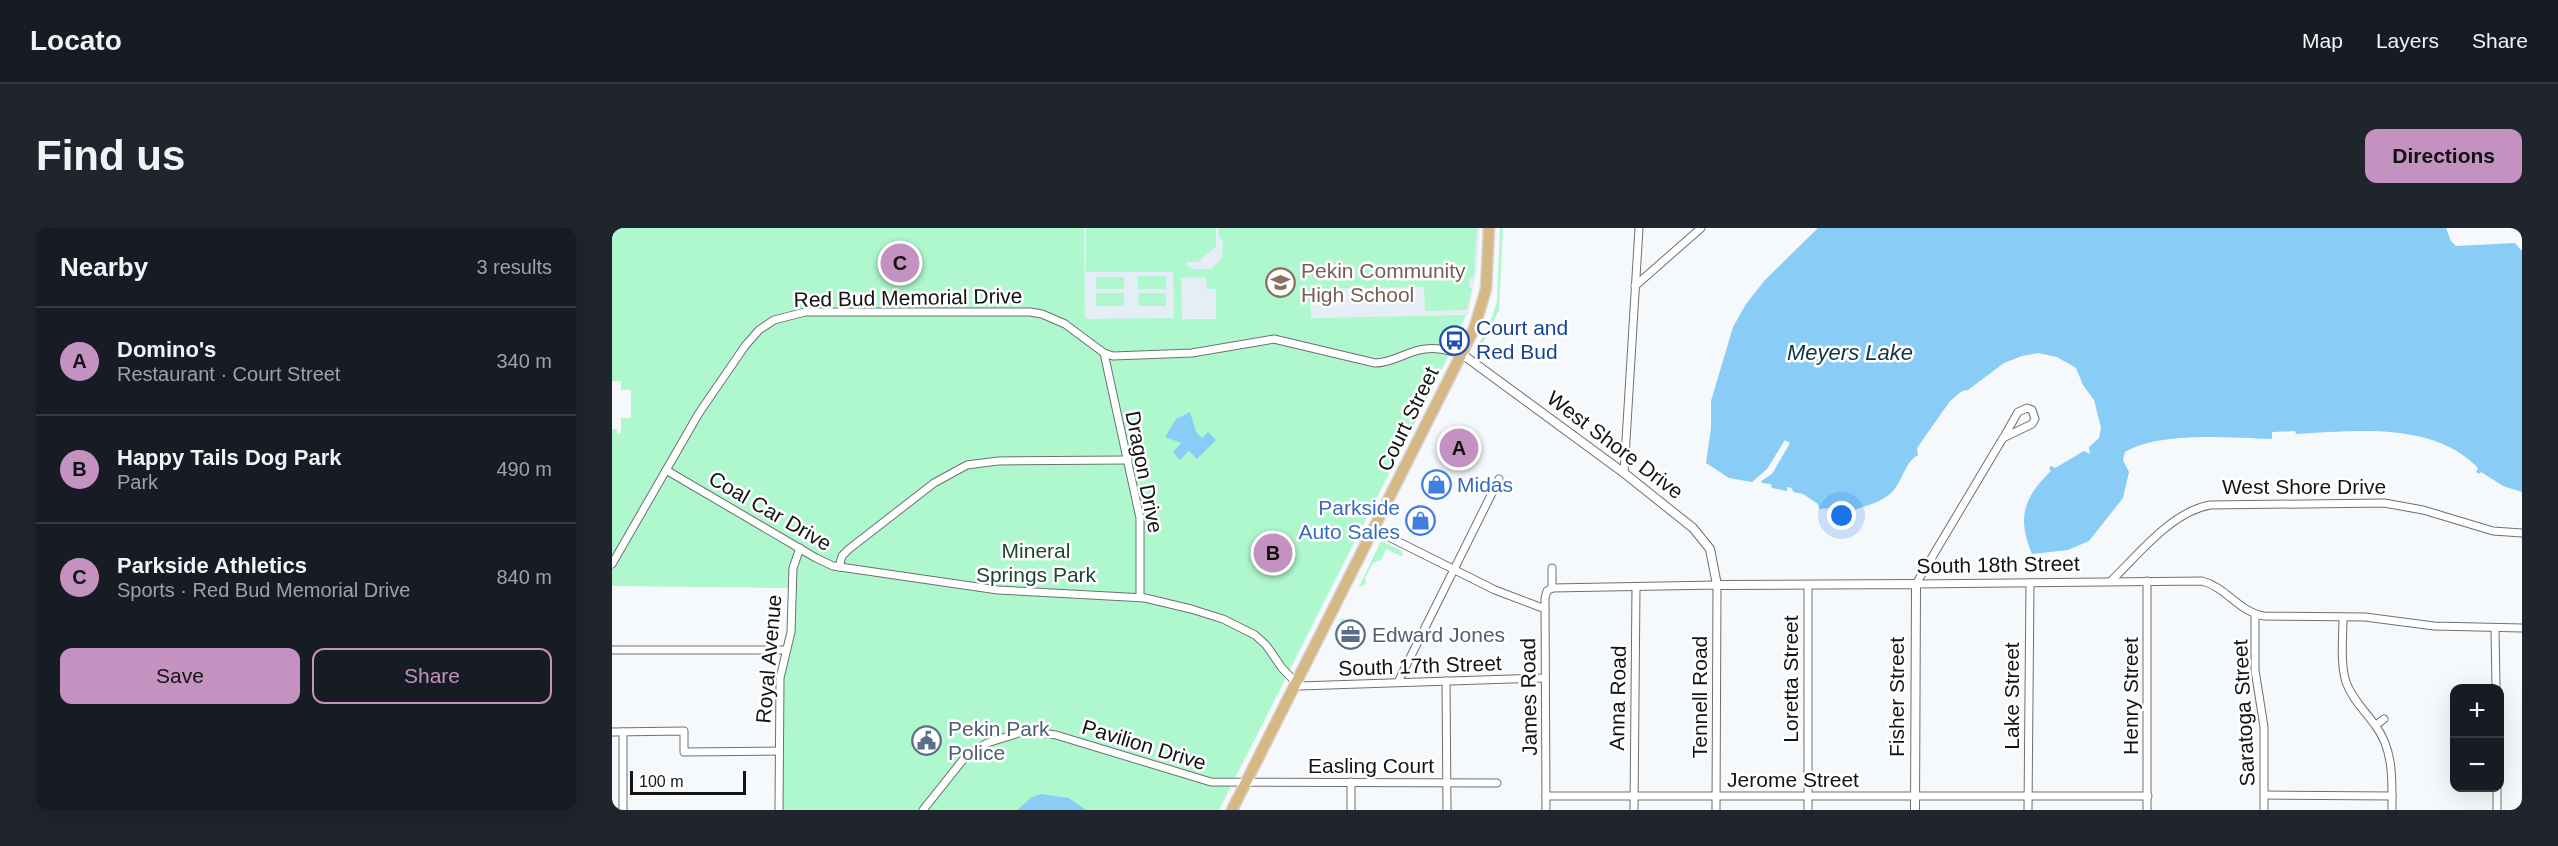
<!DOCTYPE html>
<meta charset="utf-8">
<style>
body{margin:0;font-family:Helvetica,sans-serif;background:#20242c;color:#f1f3f6}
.controls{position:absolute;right:18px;bottom:18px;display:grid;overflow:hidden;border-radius:12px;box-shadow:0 6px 24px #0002}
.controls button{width:54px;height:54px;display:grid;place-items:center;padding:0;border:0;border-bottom:2px solid #363941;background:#171b24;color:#f1f3f6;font:30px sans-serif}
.scale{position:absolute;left:18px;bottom:15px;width:116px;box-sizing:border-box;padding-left:6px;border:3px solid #131415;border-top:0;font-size:16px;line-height:21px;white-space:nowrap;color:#131415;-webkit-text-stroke:4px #fff;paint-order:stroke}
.you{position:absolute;left:1230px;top:288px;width:21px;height:21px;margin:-15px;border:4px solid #fff;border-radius:50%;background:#1a73e8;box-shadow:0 0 0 9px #1a73e833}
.badge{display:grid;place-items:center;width:39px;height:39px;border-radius:50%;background:#c392c0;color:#111;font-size:20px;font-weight:700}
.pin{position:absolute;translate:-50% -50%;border:3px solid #fff;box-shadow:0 2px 6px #0006}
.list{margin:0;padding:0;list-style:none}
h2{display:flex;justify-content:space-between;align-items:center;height:78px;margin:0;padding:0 24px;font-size:26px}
h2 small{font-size:20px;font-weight:400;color:#9ea1a6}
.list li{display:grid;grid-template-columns:39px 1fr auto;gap:18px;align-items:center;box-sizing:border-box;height:108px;padding:0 24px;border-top:2px solid #363941}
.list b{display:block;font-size:22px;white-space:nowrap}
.list p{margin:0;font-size:20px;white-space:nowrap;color:#9ea1a6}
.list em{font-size:20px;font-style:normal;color:#9ea1a6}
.actions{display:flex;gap:12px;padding:18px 24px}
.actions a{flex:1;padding:14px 0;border:2px solid #c392c0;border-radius:12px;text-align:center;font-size:21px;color:#c392c0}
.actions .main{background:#c392c0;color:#111}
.map{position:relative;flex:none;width:1910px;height:582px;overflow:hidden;border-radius:12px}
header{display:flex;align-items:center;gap:36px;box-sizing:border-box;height:84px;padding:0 30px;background:#171b24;border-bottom:2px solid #363941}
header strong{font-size:28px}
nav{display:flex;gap:33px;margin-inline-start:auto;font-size:21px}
.intro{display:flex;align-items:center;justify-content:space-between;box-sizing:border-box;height:144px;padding:0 36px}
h1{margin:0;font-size:42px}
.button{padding:15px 27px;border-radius:12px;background:#c392c0;color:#111;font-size:21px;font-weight:700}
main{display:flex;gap:36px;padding:0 36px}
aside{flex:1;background:#171b24;border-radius:12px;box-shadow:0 6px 24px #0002}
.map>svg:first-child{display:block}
.built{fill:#e5edf6}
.green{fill:#aff8ce;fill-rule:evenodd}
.water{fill:#89ccf6}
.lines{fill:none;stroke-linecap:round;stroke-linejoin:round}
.minor-casing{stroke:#6d7072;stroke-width:9}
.tertiary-casing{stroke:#6d7072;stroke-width:10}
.primary-casing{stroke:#d5d5d5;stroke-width:13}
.minor{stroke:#fff;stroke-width:7}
.tertiary{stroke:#fff;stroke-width:8}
.primary{stroke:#d5b883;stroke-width:10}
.labels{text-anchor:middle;stroke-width:5;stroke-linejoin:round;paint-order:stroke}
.education-label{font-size:21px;fill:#785e54;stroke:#fff;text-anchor:start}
.street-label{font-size:21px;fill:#131415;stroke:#fff}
.transit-label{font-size:21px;fill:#164399;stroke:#fff;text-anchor:start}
.shop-label{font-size:21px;fill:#366cbe;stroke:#fff;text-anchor:start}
.park-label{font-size:21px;fill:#1f4531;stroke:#fff}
.service-label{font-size:21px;fill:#4e5e75;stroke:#fff;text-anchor:start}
.water-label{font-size:22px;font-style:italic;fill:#0f354a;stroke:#fff}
</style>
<header>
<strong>Locato</strong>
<nav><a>Map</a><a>Layers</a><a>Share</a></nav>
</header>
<div class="intro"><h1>Find us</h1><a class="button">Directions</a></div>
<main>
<aside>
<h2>Nearby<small>3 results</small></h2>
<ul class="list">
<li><span class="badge">A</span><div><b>Domino's</b><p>Restaurant · Court Street</p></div><em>340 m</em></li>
<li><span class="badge">B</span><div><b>Happy Tails Dog Park</b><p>Park</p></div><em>490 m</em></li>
<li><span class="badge">C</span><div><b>Parkside Athletics</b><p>Sports · Red Bud Memorial Drive</p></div><em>840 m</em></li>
</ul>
<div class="actions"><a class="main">Save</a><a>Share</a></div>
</aside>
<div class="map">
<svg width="1910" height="582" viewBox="0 0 1910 582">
<rect width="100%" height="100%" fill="#f6f9fc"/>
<!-- built -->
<polygon class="built" points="472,0 868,0 865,41 856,88 472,92"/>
<!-- green -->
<g class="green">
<path d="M0,0H472L473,91L562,90L561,44H474V0H604V18L586,34H574L575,37L581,41H599L610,30L611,12L607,10V0H865L862,49L857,50V59L860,60L855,82L813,83L812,59L698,61L699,90L854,87L835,131L607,582H167L168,455L179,404L178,360L0,358V201H5V206H9V190H19V162H9V153H0ZM594,49L595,61H604V91H570L569,50Z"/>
<polygon points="888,0 891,0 887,82 867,123 863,124 880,89 885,73"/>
<rect x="526" y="48" width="28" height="13"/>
<rect x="484" y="49" width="28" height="12"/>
<rect x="484" y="65" width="28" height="13"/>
<polygon points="526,65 554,65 554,78 527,78"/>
<polygon points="769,313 790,323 791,329 774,321 769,332 761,335 753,350 754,356 747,359"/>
<polygon points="730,390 745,398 744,400 737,397 731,411 722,407"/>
</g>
<!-- water -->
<g class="water">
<path d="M1206,0H1834L1839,13L1844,18L1903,15L1910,23V264L1891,258L1869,244L1867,246L1864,244L1866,240C1821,193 1743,203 1684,206L1683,203L1660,204V211C1617,210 1550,203 1513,224L1511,232L1517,244L1511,270L1477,313L1456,322L1420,326C1405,290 1411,270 1439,243L1437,240L1439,238L1443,240L1472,223L1478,226L1477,219L1487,210L1489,200L1482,172L1471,157L1464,140L1445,129L1426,125L1410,128L1392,135L1356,162L1350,163L1338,173L1305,220L1306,227C1293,234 1291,252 1281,263C1270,275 1251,278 1237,284L1236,286L1224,285L1217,280L1207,281L1206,276L1191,266L1181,264L1180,260L1175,259V263L1160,260L1159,256L1150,255L1149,253L1160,246L1178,215L1173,212L1155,241L1140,254L1117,250L1094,235L1099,200V173L1121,99L1134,76L1153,52Z"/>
<polygon points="578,184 584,204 590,210 596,204 604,212 585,231 577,223 568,232 561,224 569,215 553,209 564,191"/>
<polygon points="429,566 457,570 474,582 405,582 420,569"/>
</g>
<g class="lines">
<defs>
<g id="minor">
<polyline points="1023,58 1089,0"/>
<polyline points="492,125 528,290 528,369"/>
<path d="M1393,207L1406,184L1415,180L1420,182L1423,191L1420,196L1391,210L1304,356L1590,353C1614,359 1627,384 1652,388L1753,389L1822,398L1910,400"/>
<polyline points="54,242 204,330 221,338 386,362 533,370 579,381 611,391 643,407 654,417 670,440 687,458 933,450"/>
<polyline points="1012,245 1027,0"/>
<polyline points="763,302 883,362 933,381"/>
<path d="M0,336L87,185L133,118L147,102L162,92L193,84H418L430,86L453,96L492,125L501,128L580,125L662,111L763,135C781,135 795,123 813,121C826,119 838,123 850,126"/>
<polyline points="227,339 230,328 237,321 322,255 355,237 386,233 516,232"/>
<polyline points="940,340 940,360"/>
<path d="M1499,353C1526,327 1559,284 1598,277L1772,275L1811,282L1881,303L1910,305"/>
<polyline points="1535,353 1535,582"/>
<polyline points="940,360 1105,357 1104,582"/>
<polyline points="1643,387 1643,442 1652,499 1652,582"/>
<path d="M1731,389C1731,410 1728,435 1734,454C1740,471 1753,483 1763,497C1782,522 1780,552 1780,582"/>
<polyline points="1883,400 1884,460"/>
<polyline points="0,422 174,422"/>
<polyline points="834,453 835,582"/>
<polyline points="786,454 887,251"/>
<polyline points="1764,497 1772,491"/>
<polyline points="0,504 72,503 72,524 167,523"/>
<polyline points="739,554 739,582"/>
<polyline points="1885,560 1885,582"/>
<polyline points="1653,567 1780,568"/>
<polyline points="934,568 1536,568"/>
<polyline points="11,582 11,504"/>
<polyline points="167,582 168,450 179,404 181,340 188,320"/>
<polyline points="311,582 354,528 375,515 413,503 444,507 599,554 885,555"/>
<polyline points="934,582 933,370 935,363 940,360"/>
<polyline points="1022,582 1024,359"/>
<polyline points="1196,582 1196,357"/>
<polyline points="1416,582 1418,355"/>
</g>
<polyline id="tertiary" points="850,126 1012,245 1081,300 1098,321 1105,357 1304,356 1303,582"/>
<polyline id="primary" points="620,582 862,101 874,61 877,0"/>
</defs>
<!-- minor casing -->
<use href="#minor" class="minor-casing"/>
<!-- tertiary casing -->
<use href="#tertiary" class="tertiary-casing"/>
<!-- primary casing -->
<use href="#primary" class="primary-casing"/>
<!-- minor -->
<use href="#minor" class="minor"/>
<!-- tertiary -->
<use href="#tertiary" class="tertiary"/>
<!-- primary -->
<use href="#primary" class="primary"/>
</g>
<!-- icons -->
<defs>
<symbol id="school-ring" viewBox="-11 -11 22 22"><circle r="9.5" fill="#fff" stroke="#8d6e63" stroke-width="1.5"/><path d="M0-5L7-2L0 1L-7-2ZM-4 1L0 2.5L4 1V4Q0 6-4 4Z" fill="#8d6e63"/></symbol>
<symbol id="bus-ring" viewBox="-11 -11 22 22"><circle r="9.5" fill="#fff" stroke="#1a4fb4" stroke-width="1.5"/><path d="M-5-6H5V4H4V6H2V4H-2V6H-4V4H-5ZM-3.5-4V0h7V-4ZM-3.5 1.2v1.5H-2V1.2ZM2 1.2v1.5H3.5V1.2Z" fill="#1a4fb4"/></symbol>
<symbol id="shop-ring" viewBox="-11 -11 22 22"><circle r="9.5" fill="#fff" stroke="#3f7fe0" stroke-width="1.5"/><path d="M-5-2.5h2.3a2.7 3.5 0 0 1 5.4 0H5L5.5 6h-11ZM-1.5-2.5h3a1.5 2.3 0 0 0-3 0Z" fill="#3f7fe0"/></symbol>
<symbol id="office-ring" viewBox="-11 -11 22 22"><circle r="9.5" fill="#fff" stroke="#5c6f8a" stroke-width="1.5"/><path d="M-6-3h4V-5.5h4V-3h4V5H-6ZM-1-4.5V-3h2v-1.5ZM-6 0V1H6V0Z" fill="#5c6f8a"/></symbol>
<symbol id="civic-ring" viewBox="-11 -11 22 22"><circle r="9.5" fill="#fff" stroke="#5c6f8a" stroke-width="1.5"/><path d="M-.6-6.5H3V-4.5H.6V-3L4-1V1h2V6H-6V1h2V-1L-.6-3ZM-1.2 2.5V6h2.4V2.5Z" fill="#5c6f8a"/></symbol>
</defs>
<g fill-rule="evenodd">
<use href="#school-ring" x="652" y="38" width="33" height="33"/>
<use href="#bus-ring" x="826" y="96" width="33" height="33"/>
<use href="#shop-ring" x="808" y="240" width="33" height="33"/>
<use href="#shop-ring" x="792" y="276" width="33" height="33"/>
<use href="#office-ring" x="722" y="390" width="33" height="33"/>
<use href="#civic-ring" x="298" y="496" width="33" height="33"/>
</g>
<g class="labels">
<!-- education labels -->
<g class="education-label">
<text x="689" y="50">Pekin Community<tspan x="689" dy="24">High School</tspan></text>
</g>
<!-- street labels -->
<g class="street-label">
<text transform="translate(296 70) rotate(-1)" y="7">Red Bud Memorial Drive</text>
<text transform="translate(796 191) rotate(-64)" y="7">Court Street</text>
<text transform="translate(1003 217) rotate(37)" y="7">West Shore Drive</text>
<text transform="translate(532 244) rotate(79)" y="7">Dragon Drive</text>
<text x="1692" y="266">West Shore Drive</text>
<text transform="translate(158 283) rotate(30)" y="7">Coal Car Drive</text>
<text transform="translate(1386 337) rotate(-1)" y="7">South 18th Street</text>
<text transform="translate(157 431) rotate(-85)" y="7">Royal Avenue</text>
<text transform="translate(808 438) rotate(-2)" y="7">South 17th Street</text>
<text transform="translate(1179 451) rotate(-90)" y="7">Loretta Street</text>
<text transform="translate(1400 468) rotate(-90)" y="7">Lake Street</text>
<text transform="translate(1519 468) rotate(-90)" y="7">Henry Street</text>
<text transform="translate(917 469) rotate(-91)" y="7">James Road</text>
<text transform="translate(1088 469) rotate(-90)" y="7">Tennell Road</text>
<text transform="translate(1285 469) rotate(-90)" y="7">Fisher Street</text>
<text transform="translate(1006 470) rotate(-89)" y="7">Anna Road</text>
<text transform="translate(1632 485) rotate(-93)" y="7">Saratoga Street</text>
<text transform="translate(532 517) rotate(17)" y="7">Pavilion Drive</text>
<text x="759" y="545">Easling Court</text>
<text x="1181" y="559">Jerome Street</text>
</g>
<!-- transit labels -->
<g class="transit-label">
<text x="864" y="107">Court and<tspan x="864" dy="24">Red Bud</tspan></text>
</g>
<!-- shop labels -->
<g class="shop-label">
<text x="845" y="264">Midas</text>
<text x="788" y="287" text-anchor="end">Parkside<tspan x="788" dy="24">Auto Sales</tspan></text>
</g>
<!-- park labels -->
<g class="park-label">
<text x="424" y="330">Mineral<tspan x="424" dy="24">Springs Park</tspan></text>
</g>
<!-- service labels -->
<g class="service-label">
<text x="760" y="414">Edward Jones</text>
<text x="336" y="508">Pekin Park<tspan x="336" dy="24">Police</tspan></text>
</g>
<!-- water labels -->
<g class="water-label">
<text x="1238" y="132">Meyers Lake</text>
</g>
</g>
</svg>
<div class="controls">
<button>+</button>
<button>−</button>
</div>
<div class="scale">100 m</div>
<div class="you"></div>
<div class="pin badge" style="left:847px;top:220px">A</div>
<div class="pin badge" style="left:661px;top:325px">B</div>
<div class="pin badge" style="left:288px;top:35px">C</div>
</div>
</main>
